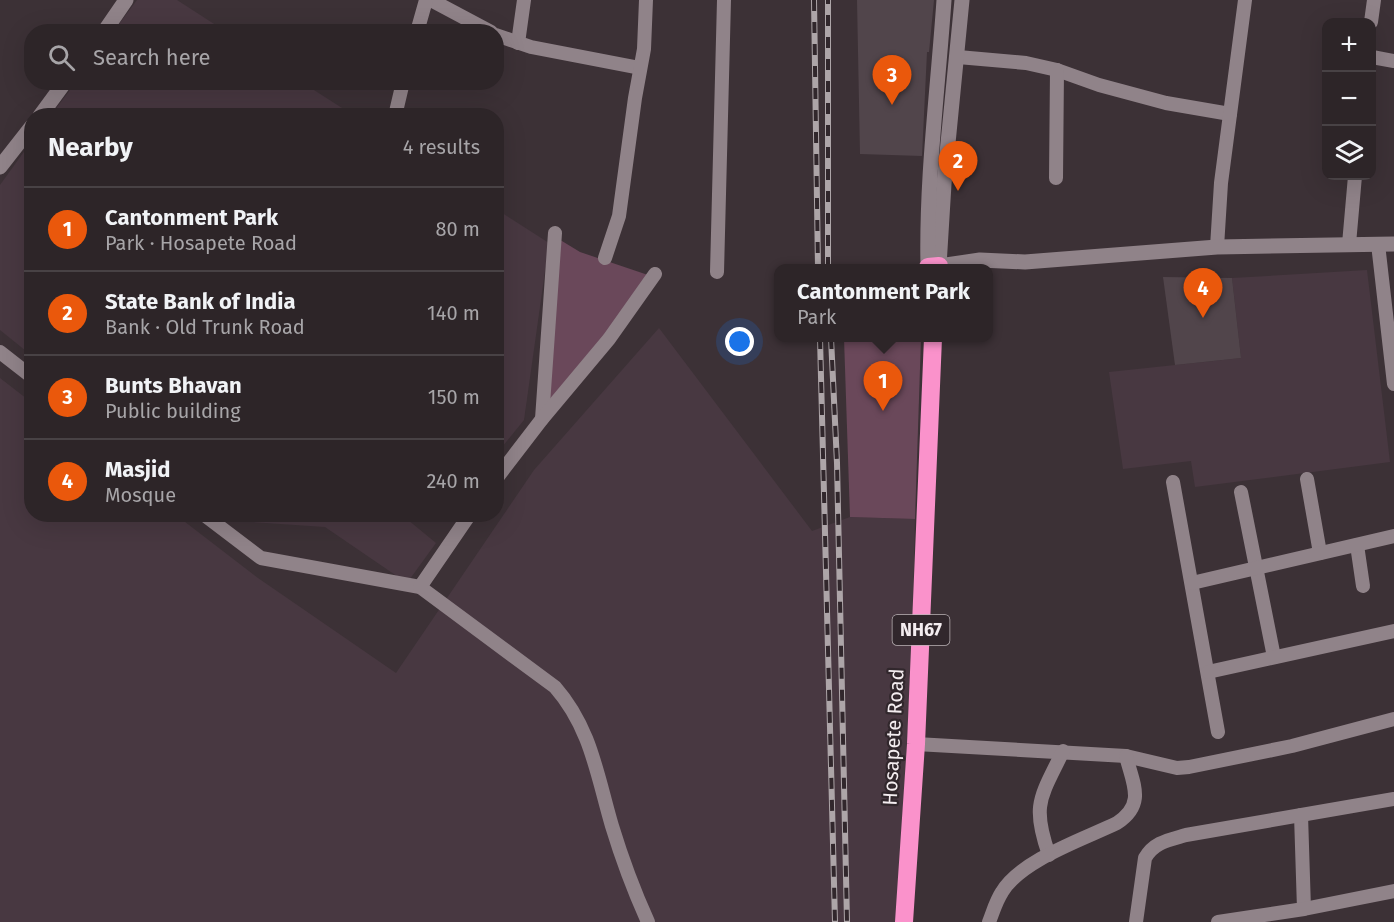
<!DOCTYPE html>
<meta charset="utf-8">
<style>
body{margin:0;font-family:"Fira Sans",sans-serif;background:#393134;color:#f1f3f6}
.controls{position:absolute;right:18px;top:18px;display:grid;overflow:hidden;border-radius:12px;box-shadow:0 6px 24px #0002}
.controls button{width:54px;height:54px;display:grid;place-items:center;padding:0;border:0;border-bottom:2px solid #484245;background:#2d2528;color:#f1f3f6;font:30px sans-serif}
.you{position:absolute;left:740px;top:342px;width:21px;height:21px;margin:-15px;border:4px solid #fff;border-radius:50%;background:#1a73e8;box-shadow:0 0 0 9px #1a73e833}
.badge{display:grid;place-items:center;width:39px;height:39px;border-radius:50%;background:#ea580c;color:#fff;font-size:20px;font-weight:700}
.pin{position:absolute;translate:-50% -50px;filter:drop-shadow(0 2px 3px #0008)}
.pin::after{content:'';position:absolute;top:32px;width:21px;height:18px;background:inherit;clip-path:polygon(0 0,100% 0,50% 100%)}
.popup{position:absolute;left:774px;top:264px;width:219px;height:78px;box-sizing:border-box;display:grid;place-content:center;border-radius:12px;background:#2d2528;filter:drop-shadow(0 2px 4px #0005);font-size:20px;white-space:nowrap;color:#a7a5a8}
.popup b{font-size:22px;color:#f1f3f6}
.popup::after{content:'';position:absolute;left:50%;top:100%;margin-left:-12px;border:12px solid transparent;border-top-color:#2d2528}
.list{margin:0;padding:0;list-style:none}
h2{display:flex;justify-content:space-between;align-items:center;height:78px;margin:0;padding:0 24px;font-size:26px}
h2 small{font-size:20px;font-weight:400;color:#a7a5a8}
.list li{display:grid;grid-template-columns:39px 1fr auto;gap:18px;align-items:center;box-sizing:border-box;height:84px;padding:0 24px;border-top:2px solid #484245}
.list b{display:block;font-size:22px;white-space:nowrap}
.list p{margin:0;font-size:20px;white-space:nowrap;color:#a7a5a8}
.list em{font-size:20px;font-style:normal;color:#a7a5a8}
.icon{flex:none;width:33px;height:33px;fill:none;stroke:currentColor;stroke-width:2;stroke-linecap:round;stroke-linejoin:round}
.map{position:relative;flex:none;width:1394px;height:922px;overflow:hidden}
.search{position:absolute;background:#2d2528;box-shadow:0 6px 24px #0002;left:24px;top:24px;width:480px;height:66px;display:flex;align-items:center;gap:15px;box-sizing:border-box;padding:0 21px;border-radius:24px;color:#a7a5a8;font-size:22px}
.panel{position:absolute;background:#2d2528;box-shadow:0 6px 24px #0002;left:24px;top:108px;width:480px;height:414px;border-radius:24px}
.map>svg:first-child{display:block}
.built{fill:#483841}
.green{fill:#6a485a}
.building{fill:#51454b}
.lines{fill:none;stroke-linecap:round;stroke-linejoin:round}
.street{stroke:#908389;stroke-width:14}
.secondary{stroke:#908389;stroke-width:15}
.highway{stroke:#fa92cb;stroke-width:18}
.rail-casing{stroke:#ada5a8;stroke-width:6}
.rail{stroke:#31272c;stroke-width:4;stroke-dasharray:11;stroke-linecap:butt}
.labels{text-anchor:middle;stroke-width:4.5;stroke-linejoin:round;paint-order:stroke}
.shield{fill:#31272c;stroke:#bab2b5;stroke-width:1.5}
.shield-label{font-size:18px;font-weight:bold;fill:#f4edf0}
.street-label{font-size:20px;fill:#f4edf0;stroke:#31272c}
</style>
<div class="map">
<svg width="1394" height="922" viewBox="0 0 1394 922">
<rect width="100%" height="100%" fill="#3c3136"/>
<!-- built -->
<g class="built">
<polygon points="137,0 177,0 225,31 113,32"/>
<polygon points="76,82 303,83 353,115 51,115"/>
<polygon points="31,142 31,355 0,330 0,185"/>
<polygon points="496,209 549,243 524,420 502,447 497,450"/>
<polygon points="1367,270 1390,462 1195,487 1191,461 1123,469 1109,372 1241,358 1232,278"/>
<polygon points="659,328 812,531 850,517 915,519 912,662 896,922 0,922 0,378 31,402 32,514 176,515 258,578 396,673 534,470"/>
<polygon points="217,515 402,515 436,543 407,583 325,527 222,520"/>
</g>
<!-- green -->
<g class="green">
<polygon points="557,238 580,252 651,276 547,408"/>
<polygon points="844,338 921,338 915,519 850,517"/>
</g>
<!-- building -->
<g class="building">
<polygon points="857,0 934,0 929,52 927,52 922,156 860,154"/>
<polygon points="1163,277 1232,278 1241,358 1175,365"/>
</g>
<g class="lines">
<!-- street -->
<g class="street">
<polyline points="431,0 491,32"/>
<polyline points="1371,22 1374,0"/>
<polyline points="417,32 426,0"/>
<polyline points="496,35 531,47 640,68"/>
<polyline points="518,43 524,0"/>
<polyline points="958,57 1026,63 1057,70 1099,85 1166,103 1230,114"/>
<polyline points="1372,57 1394,61"/>
<polyline points="395,116 403,82"/>
<polyline points="1056,178 1057,70"/>
<polyline points="1349,244 1355,176"/>
<polyline points="1378,244 1394,384"/>
<polyline points="1217,247 1221,183 1245,0"/>
<polyline points="605,258 619,216 635,98 644,49 646,0"/>
<polyline points="717,272 724,0"/>
<polyline points="0,352 32,377"/>
<polyline points="542,419 555,233"/>
<polyline points="496,479 542,419 609,339 655,274"/>
<polyline points="1307,479 1320,553"/>
<polyline points="1173,482 1218,732"/>
<polyline points="1241,492 1274,657"/>
<path d="M203,514L261,558L420,587L555,687C591,728 597,775 612,826C622,859 634,891 648,922"/>
<polyline points="1357,545 1363,586"/>
<polyline points="1192,583 1394,536"/>
<polyline points="420,587 470,514"/>
<polyline points="1208,672 1394,631"/>
<polyline points="916,744 1126,756 1177,768 1189,767 1292,746 1394,719"/>
<polyline points="1301,815 1304,909"/>
<path d="M1049,855C1031,804 1041,797 1063,751"/>
<path d="M989,922C993,912 996,901 1002,892C1021,860 1084,839 1117,823C1146,804 1133,784 1126,756"/>
<path d="M1136,922L1145,858C1154,842 1169,840 1186,835L1394,799"/>
<polyline points="1218,922 1304,909 1394,891"/>
</g>
<!-- secondary -->
<g class="secondary">
<polyline points="962,0 944,184 939,266 980,260 1025,262 1217,247 1394,244"/>
<polyline points="104,32 126,0"/>
<polyline points="40,116 65,82"/>
<polyline points="0,167 32,126"/>
<path d="M928,267C926,178 938,89 944,0"/>
</g>
<!-- highway -->
<g class="highway">
<polyline points="928,268 928,267 939,266 939,268"/>
<polyline points="904,922 916,744 933,338"/>
</g>
<defs>
<g id="rail">
<polyline points="814,0 818,268"/>
<polyline points="828,268 828,0"/>
<polyline points="820,338 835,922"/>
<polyline points="831,338 837,463 847,922"/>
</g>
</defs>
<!-- rail casing -->
<use href="#rail" class="rail-casing"/>
<!-- rail -->
<use href="#rail" class="rail"/>
</g>
<g class="labels">
<!-- shield labels -->
<rect class="shield" x="892.5" y="615" width="57" height="30" rx="4.5"/>
<g class="shield-label">
<text x="921" y="636">NH67</text>
</g>
<!-- street labels -->
<g class="street-label">
<text transform="translate(893 737) rotate(-87)" y="7">Hosapete Road</text>
</g>
</g>
</svg>
<div class="controls">
<button>+</button>
<button>−</button>
<button><svg class="icon" aria-label="layers" viewBox="0 0 24 24"><path d="M12 4l9 5-9 5-9-5zM3 14l9 5 9-5"/></svg></button>
</div>
<div class="you"></div>
<div class="pin badge" style="left:883px;top:411px">1</div>
<div class="popup"><b>Cantonment Park</b>Park</div>
<div class="pin badge" style="left:958px;top:191px">2</div>
<div class="pin badge" style="left:892px;top:105px">3</div>
<div class="pin badge" style="left:1203px;top:318px">4</div>
<div class="search"><svg class="icon" aria-label="search" viewBox="0 0 24 24"><circle cx="10" cy="10" r="6"/><path d="M15 15l6 6"/></svg>Search here</div>
<section class="panel">
<h2>Nearby<small>4 results</small></h2>
<ul class="list">
<li><span class="badge">1</span><div><b>Cantonment Park</b><p>Park · Hosapete Road</p></div><em>80 m</em></li>
<li><span class="badge">2</span><div><b>State Bank of India</b><p>Bank · Old Trunk Road</p></div><em>140 m</em></li>
<li><span class="badge">3</span><div><b>Bunts Bhavan</b><p>Public building</p></div><em>150 m</em></li>
<li><span class="badge">4</span><div><b>Masjid</b><p>Mosque</p></div><em>240 m</em></li>
</ul>
</section>
</div>
